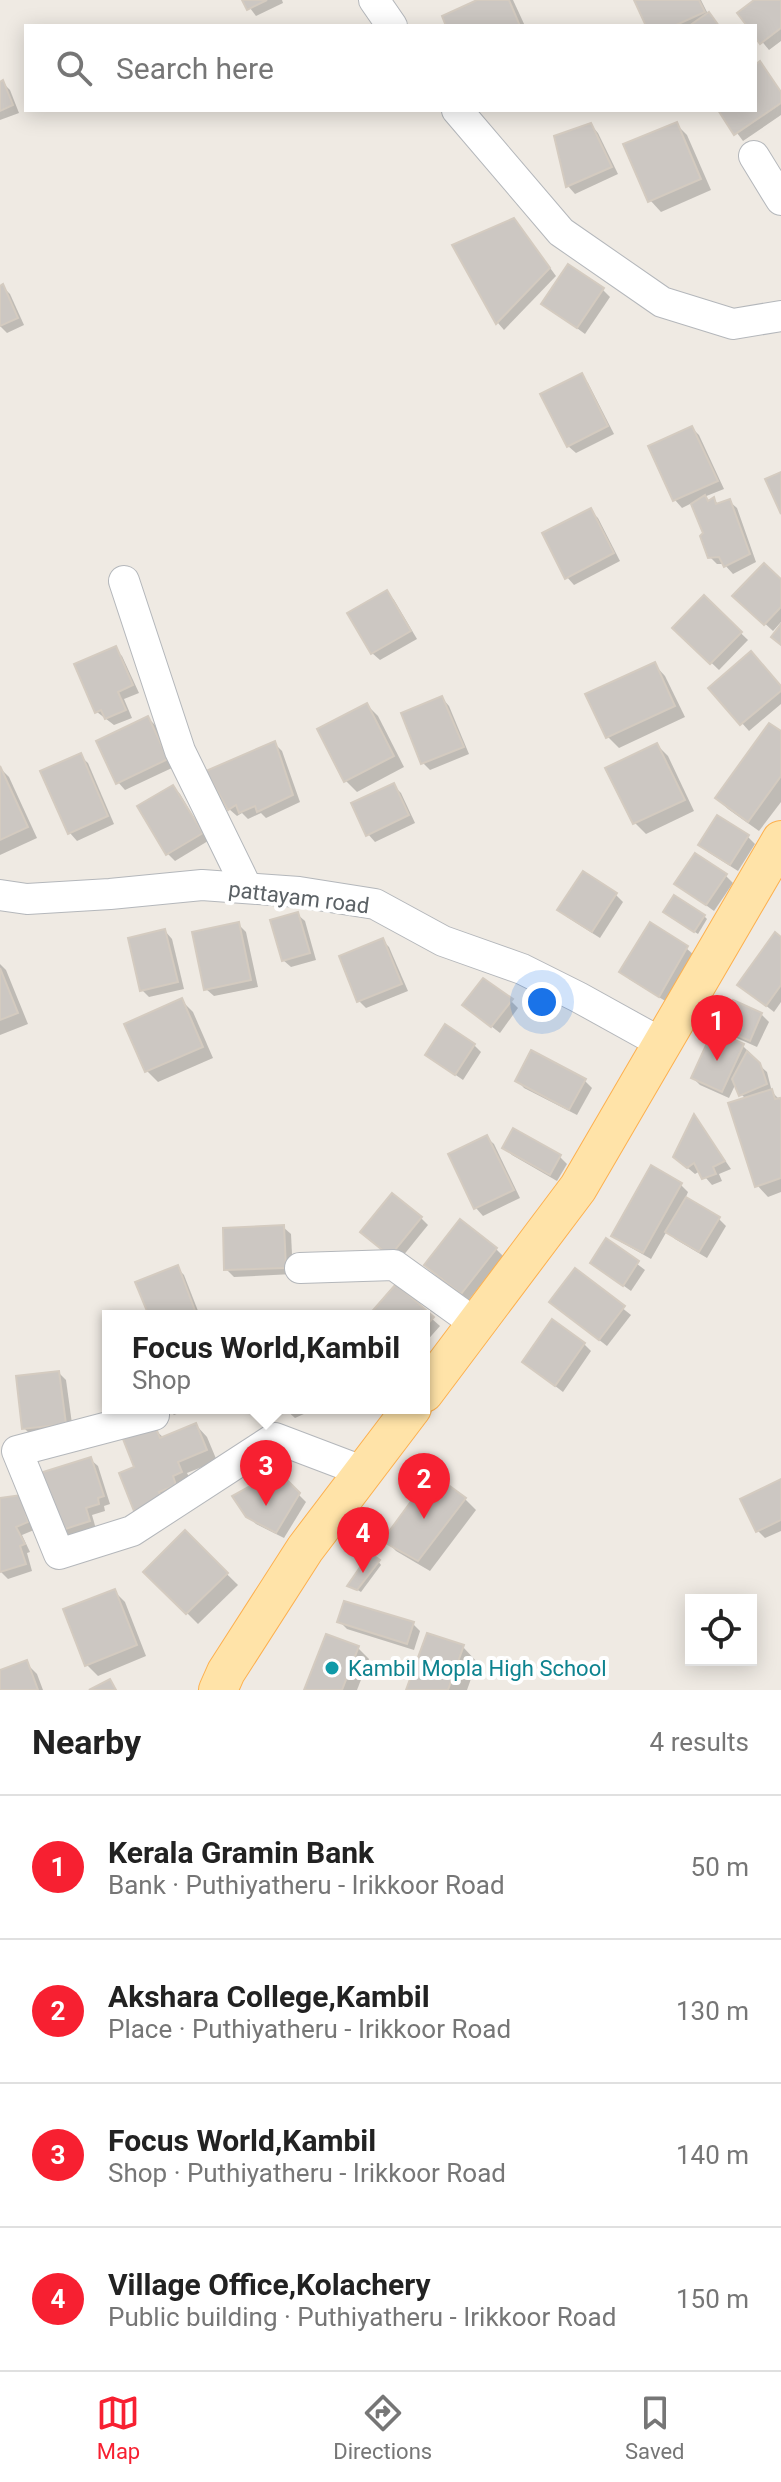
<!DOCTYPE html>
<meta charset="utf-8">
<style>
body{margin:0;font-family:Roboto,sans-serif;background:#f2f2f2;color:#222}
.controls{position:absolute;right:24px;bottom:24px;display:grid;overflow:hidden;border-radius:0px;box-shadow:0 4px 20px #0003}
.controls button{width:72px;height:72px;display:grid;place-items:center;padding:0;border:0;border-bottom:2px solid #e0e0e0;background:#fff;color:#222;font:40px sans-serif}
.you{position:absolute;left:542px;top:1002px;width:28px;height:28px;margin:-20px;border:6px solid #fff;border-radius:50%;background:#1a73e8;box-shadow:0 0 0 12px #1a73e833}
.badge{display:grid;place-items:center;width:52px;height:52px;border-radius:50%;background:#f72031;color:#fff;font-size:26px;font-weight:700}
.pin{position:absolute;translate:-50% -66px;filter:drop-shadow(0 2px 4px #0008)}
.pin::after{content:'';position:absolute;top:42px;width:28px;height:24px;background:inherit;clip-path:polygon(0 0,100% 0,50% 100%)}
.popup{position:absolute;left:102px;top:1310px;width:328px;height:104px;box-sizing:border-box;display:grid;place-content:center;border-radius:0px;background:#fff;filter:drop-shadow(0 2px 6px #0005);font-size:26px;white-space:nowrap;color:#767676}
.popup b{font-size:30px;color:#222}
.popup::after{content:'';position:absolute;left:50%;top:100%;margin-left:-16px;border:16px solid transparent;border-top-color:#fff}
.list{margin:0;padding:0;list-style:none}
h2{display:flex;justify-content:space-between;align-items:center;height:104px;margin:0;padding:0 32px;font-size:34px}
h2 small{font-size:26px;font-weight:400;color:#767676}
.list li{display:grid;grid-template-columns:52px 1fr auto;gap:24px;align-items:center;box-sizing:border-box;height:144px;padding:0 32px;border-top:2px solid #e0e0e0}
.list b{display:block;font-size:30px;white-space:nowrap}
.list p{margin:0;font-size:26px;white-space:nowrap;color:#767676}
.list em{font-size:26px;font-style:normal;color:#767676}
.icon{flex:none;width:44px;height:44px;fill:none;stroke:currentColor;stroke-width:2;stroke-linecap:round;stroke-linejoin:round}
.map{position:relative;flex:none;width:781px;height:1690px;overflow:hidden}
.search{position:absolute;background:#fff;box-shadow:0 4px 20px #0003;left:24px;right:24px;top:24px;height:88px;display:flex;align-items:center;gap:20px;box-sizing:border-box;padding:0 28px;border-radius:0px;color:#767676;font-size:30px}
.sheet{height:680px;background:#fff}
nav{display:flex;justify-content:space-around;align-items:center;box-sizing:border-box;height:112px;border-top:2px solid #e0e0e0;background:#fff;font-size:22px;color:#767676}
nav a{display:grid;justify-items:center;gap:4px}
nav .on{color:#f72031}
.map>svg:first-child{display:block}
.shadow{fill:#0003}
.building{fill:#ccc7c2;stroke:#d4cbc0;stroke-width:2}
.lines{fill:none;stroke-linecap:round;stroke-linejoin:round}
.minor-casing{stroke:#b4b7bb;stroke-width:32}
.major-casing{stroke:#fdb04e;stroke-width:40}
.minor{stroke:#fff;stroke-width:30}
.major{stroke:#ffe3a8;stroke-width:38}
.culture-dot{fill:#0f9aa8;stroke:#fff;stroke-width:3}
.labels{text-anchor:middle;stroke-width:8;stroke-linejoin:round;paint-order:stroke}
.street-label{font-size:22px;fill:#5b6165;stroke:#fff}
.culture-label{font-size:22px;fill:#0d838f;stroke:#fff;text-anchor:start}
</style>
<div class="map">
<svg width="781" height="1690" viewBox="0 0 781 1690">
<rect width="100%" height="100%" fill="#efeae3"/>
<!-- shadow -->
<g class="shadow">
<polygon points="244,0 282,0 283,3 256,16"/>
<polygon points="482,0 513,0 525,26 449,26"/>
<polygon points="636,0 701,0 708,14 720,26 648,26"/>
<polygon points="757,0 781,0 781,41 769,50 755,33 755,26 749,26"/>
<polygon points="755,67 767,71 781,92 781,115 743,141 720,110 755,110"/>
<polygon points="3,83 10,90 19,113 0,120 0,84"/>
<polygon points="676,124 687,135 711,190 661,212 650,200"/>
<polygon points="591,125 598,133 618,174 575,194 568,186 556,137"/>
<polygon points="521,228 556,276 504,330 498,323 455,246"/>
<polygon points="3,287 10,294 24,325 7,333 0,326 0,288"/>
<polygon points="603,290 610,297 585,334 544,304"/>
<polygon points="581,376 588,383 614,434 576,453 568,446"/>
<polygon points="692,428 699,435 724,489 704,497 709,503 714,500 719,505 729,501 737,508 756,562 733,574 724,564 717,564 710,557 706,533 692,503 682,508 675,500 651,447"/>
<polygon points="590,511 598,518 620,561 574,585 567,577"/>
<polygon points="781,582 781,622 773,631 735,596"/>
<polygon points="387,592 394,600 417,639 380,660 372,653"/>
<polygon points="704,598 748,640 719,670 675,628"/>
<polygon points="115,649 122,656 139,693 124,699 132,718 114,725 97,712 76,665"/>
<polygon points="654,664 665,676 685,717 619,748 608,737"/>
<polygon points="711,688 781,688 781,704 749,731"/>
<polygon points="442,698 449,706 469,754 430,770 423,763"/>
<polygon points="367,705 378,716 404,767 357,792 346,781"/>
<polygon points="148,718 155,725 174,767 125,790 118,782"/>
<polygon points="781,734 781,802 759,831 728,809 717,798"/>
<polygon points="274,743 282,751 300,802 266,818 261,813 248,819 242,813 237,816 229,809"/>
<polygon points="657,745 668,756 694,811 646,834 635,823"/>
<polygon points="80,756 88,763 114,824 77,841 70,833 43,772"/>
<polygon points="0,768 9,777 37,838 0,855"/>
<polygon points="394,786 401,793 415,823 375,842 368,834"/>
<polygon points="173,787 180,794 208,841 175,861 168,854"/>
<polygon points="718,818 748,837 755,844 738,871 708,852 700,845"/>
<polygon points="583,874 616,895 623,902 600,938 567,917 560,910"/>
<polygon points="726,876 733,883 714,911 677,884"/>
<polygon points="297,914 305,921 316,960 291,967 283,960"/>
<polygon points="668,915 704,916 707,919 698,934"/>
<polygon points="238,924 246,932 258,987 214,996 206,989"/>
<polygon points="165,931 172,939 184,989 149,997 142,990"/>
<polygon points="781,939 781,1002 774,1012 740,985"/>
<polygon points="382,940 389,947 408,991 366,1008 359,1001"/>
<polygon points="686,948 694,955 667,1002 629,979 622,972"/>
<polygon points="0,964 6,970 28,1024 0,1035"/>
<polygon points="182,1001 193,1012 213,1058 158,1082 147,1071"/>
<polygon points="511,1001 518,1008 500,1033 464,1005"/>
<polygon points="761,1014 769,1022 757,1047 730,1035 723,1028"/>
<polygon points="474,1045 481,1052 463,1080 427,1055"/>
<polygon points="743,1046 750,1053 749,1056 767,1072 772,1092 781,1101 781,1192 768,1197 757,1185 746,1099 741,1094 736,1083 729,1098 700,1085 693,1078"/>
<polygon points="517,1080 585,1081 592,1088 577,1115 524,1088"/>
<polygon points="695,1117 731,1169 719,1174 722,1181 712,1185 700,1171 695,1174 683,1164"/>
<polygon points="486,1137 494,1144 520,1198 483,1216 476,1208 450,1154"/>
<polygon points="504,1148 560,1157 567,1164 557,1181 512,1155"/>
<polygon points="651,1168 681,1185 688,1192 685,1199 719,1219 726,1226 707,1258 675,1239 667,1231 651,1259 621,1242 613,1235"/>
<polygon points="421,1218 428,1225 398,1262 370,1239"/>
<polygon points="283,1227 291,1234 293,1274 234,1277 226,1269"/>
<polygon points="607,1241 645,1270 631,1291 592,1263"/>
<polygon points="496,1249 503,1256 469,1300 434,1273"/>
<polygon points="177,1268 184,1275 200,1316 151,1316"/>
<polygon points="576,1271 631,1315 607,1346 559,1309"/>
<polygon points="396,1287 440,1326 424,1344 424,1316 370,1316"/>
<polygon points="584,1344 591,1351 563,1392 524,1362"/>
<polygon points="59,1373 66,1380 73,1431 32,1436 24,1428"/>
<polygon points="167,1408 192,1408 174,1415"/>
<polygon points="284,1408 317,1408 295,1418"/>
<polygon points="196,1425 207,1437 217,1461 187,1473 192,1483 146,1521 135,1510 137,1468 154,1429 164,1438"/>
<polygon points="90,1459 98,1466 110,1504 104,1506 105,1511 92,1515 96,1529 65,1539 58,1531"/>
<polygon points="277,1473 306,1502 284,1538 256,1524 248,1516"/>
<polygon points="781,1481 781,1531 765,1538 758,1531"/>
<polygon points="20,1497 34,1530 22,1535 30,1552 27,1553 32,1571 8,1579 0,1571 0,1500"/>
<polygon points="465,1499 476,1510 430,1571 396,1551 385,1540"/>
<polygon points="185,1533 238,1585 198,1624 146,1572"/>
<polygon points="378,1561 381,1565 361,1592 349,1585"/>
<polygon points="114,1591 125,1602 146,1656 98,1676 87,1665"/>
<polygon points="340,1622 413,1624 420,1631 414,1650 347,1629"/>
<polygon points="463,1647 477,1662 467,1690 409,1690"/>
<polygon points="358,1648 369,1659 357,1690 306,1690"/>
<polygon points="26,1663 37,1674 43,1690 0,1690 0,1672"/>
</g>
<!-- building -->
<g class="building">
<polygon points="242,0 267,0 247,10"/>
<polygon points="477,0 509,0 520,26 446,26 442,16"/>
<polygon points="634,0 699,0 705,12 674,26 646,26"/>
<polygon points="754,0 781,0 781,28 760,44 755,37 755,26 747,26 737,13"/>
<polygon points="709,12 719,26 689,26"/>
<polygon points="760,61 781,92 781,103 734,135 718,110 755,110 755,65"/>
<polygon points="3,80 13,105 0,111 0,82"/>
<polygon points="677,122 701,179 648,202 623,144"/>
<polygon points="591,123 612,167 566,187 554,136"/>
<polygon points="514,218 550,268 496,324 452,245"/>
<polygon points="568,264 604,288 577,328 541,304"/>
<polygon points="3,284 18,318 0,326 0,286"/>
<polygon points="582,373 608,426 567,447 540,394"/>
<polygon points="692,426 718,481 673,501 648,446"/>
<polygon points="781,472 781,514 765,479"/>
<polygon points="705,495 708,501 714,497 716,504 730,499 750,554 724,567 719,557 708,558 700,536 703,533 691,504"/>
<polygon points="591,508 614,553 565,579 542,533"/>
<polygon points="764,563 781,579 781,607 764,625 732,596"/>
<polygon points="387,590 411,631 371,654 347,613"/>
<polygon points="704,595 742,632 710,664 672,628"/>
<polygon points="781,624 781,645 771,637"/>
<polygon points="116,646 133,685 118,692 126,710 105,719 101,710 95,713 74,664"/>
<polygon points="751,651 781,686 781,691 740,725 708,688"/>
<polygon points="655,662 675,706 606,738 585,694"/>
<polygon points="442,696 464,747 421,764 401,713"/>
<polygon points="367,703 394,756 344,782 317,729"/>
<polygon points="148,716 168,759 116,784 96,741"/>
<polygon points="769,723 781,731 781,776 748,822 715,798"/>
<polygon points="275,741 293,795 257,812 255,806 239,813 236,805 228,810 206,771"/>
<polygon points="657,743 685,800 633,824 605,768"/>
<polygon points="81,753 108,816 68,834 40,771"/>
<polygon points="0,766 28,827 0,840"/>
<polygon points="394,783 409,815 366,836 351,803"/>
<polygon points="173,785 203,833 166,855 137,806"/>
<polygon points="717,815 749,835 730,865 698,845"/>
<polygon points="695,853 727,874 706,905 674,884"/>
<polygon points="583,871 617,893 592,932 557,910"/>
<polygon points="674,895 705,915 694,932 663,912"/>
<polygon points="298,912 310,953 282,961 270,920"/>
<polygon points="239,922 251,980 204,990 192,932"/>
<polygon points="650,922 688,946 659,997 619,972"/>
<polygon points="165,929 178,982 140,991 128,938"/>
<polygon points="775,932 781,937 781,985 766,1006 737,985"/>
<polygon points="383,938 402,984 357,1002 339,956"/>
<polygon points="0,968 18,1013 0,1020"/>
<polygon points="483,978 513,999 491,1027 462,1005"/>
<polygon points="182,998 203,1047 145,1072 124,1024"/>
<polygon points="733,1000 762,1013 750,1041 720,1028"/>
<polygon points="445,1024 475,1044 455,1075 425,1055"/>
<polygon points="713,1030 744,1044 722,1092 691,1078"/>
<polygon points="531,1050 586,1079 569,1110 515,1081"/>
<polygon points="747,1051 760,1063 767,1084 739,1096 732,1079"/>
<polygon points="772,1089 775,1099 780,1098 781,1101 781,1178 755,1187 728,1103"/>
<polygon points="694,1114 725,1161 713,1167 716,1174 702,1179 694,1163 687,1168 673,1157"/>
<polygon points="513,1128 561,1155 550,1175 502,1148"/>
<polygon points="487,1135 514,1190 474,1209 448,1154"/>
<polygon points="651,1165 682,1183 643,1253 611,1236"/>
<polygon points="392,1193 422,1217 390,1256 360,1232"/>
<polygon points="686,1197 720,1217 699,1252 665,1232"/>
<polygon points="460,1219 497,1248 461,1294 424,1265"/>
<polygon points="284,1225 286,1268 224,1270 223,1228"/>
<polygon points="606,1238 639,1261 623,1286 590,1263"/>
<polygon points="178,1265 197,1316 149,1316 135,1282"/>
<polygon points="575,1268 625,1306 599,1340 549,1302"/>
<polygon points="396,1284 434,1317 424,1328 424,1316 368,1316"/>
<polygon points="552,1319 585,1343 555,1386 522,1362"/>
<polygon points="59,1371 66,1424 22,1429 16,1376"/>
<polygon points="196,1423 207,1450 178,1462 182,1472 173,1476 176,1485 159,1492 162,1499 134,1511 119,1473 134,1467 123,1439 155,1426 160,1438"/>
<polygon points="91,1457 104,1496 98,1498 99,1504 86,1508 90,1521 56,1532 37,1474"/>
<polygon points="278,1471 300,1493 276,1533 246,1517 232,1496"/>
<polygon points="432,1473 466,1498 418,1561 382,1541"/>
<polygon points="781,1479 781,1520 756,1532 740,1499"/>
<polygon points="21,1495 28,1522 16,1527 25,1544 20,1546 26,1564 0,1572 0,1498"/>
<polygon points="185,1530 228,1573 186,1614 143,1572"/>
<polygon points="370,1553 380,1560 357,1590 347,1586"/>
<polygon points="115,1589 137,1645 85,1666 63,1609"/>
<polygon points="344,1601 414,1622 407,1644 337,1622"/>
<polygon points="427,1633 464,1645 448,1690 406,1690"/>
<polygon points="326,1634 359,1646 342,1690 304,1690"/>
<polygon points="27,1660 38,1690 0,1690 0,1670"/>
<polygon points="110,1679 116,1690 89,1690"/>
</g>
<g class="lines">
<defs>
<g id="minor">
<polyline points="374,0 392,26"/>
<polyline points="457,110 561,232 662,302 733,324 781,316"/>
<polyline points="754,156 781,200"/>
<polyline points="124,581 180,751 247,888"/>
<polyline points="0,895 27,899 110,894 202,885 299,892 375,904 443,941 522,969 578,997 663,1044"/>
<polyline points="300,1268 394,1265 476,1324"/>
<polyline points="154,1415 17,1451 59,1554 132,1531 275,1438 362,1471"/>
</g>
<g id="major">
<polyline points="424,1393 578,1188 781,840"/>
<polyline points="218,1690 226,1672 305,1549 412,1408"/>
</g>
</defs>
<!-- minor casing -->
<use href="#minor" class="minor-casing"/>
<!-- major casing -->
<use href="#major" class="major-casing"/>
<!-- minor -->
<use href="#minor" class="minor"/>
<!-- major -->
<use href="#major" class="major"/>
</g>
<!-- markers -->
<circle class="culture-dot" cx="332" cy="1668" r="8"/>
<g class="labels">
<!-- street labels -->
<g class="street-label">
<text transform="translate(299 897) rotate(7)" y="8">pattayam road</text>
</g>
<!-- culture labels -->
<g class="culture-label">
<text x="348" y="1676">Kambil Mopla High School</text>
</g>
</g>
</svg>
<div class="controls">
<button><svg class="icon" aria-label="locate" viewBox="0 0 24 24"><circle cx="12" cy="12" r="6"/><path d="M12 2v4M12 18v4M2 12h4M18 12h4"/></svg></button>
</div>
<div class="you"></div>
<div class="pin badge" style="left:717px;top:1061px">1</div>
<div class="pin badge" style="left:424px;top:1519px">2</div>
<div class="pin badge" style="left:266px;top:1506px">3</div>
<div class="popup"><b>Focus World,Kambil</b>Shop</div>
<div class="pin badge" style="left:363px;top:1573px">4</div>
<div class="search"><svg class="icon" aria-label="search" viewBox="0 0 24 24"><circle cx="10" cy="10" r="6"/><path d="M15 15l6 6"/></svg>Search here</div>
</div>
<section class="sheet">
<h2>Nearby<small>4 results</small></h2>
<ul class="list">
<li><span class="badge">1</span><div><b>Kerala Gramin Bank</b><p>Bank · Puthiyatheru - Irikkoor Road</p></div><em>50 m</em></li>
<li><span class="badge">2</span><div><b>Akshara College,Kambil</b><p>Place · Puthiyatheru - Irikkoor Road</p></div><em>130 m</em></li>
<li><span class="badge">3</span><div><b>Focus World,Kambil</b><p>Shop · Puthiyatheru - Irikkoor Road</p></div><em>140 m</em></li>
<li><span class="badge">4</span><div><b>Village Office,Kolachery</b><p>Public building · Puthiyatheru - Irikkoor Road</p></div><em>150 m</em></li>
</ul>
</section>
<nav>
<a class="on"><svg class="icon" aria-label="map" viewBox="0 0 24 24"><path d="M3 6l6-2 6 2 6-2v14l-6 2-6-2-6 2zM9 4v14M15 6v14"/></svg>Map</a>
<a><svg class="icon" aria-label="directions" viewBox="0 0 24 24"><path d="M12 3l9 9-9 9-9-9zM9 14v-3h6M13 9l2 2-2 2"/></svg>Directions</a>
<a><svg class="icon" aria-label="saved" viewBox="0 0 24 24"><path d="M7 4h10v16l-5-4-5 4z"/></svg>Saved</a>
</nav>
